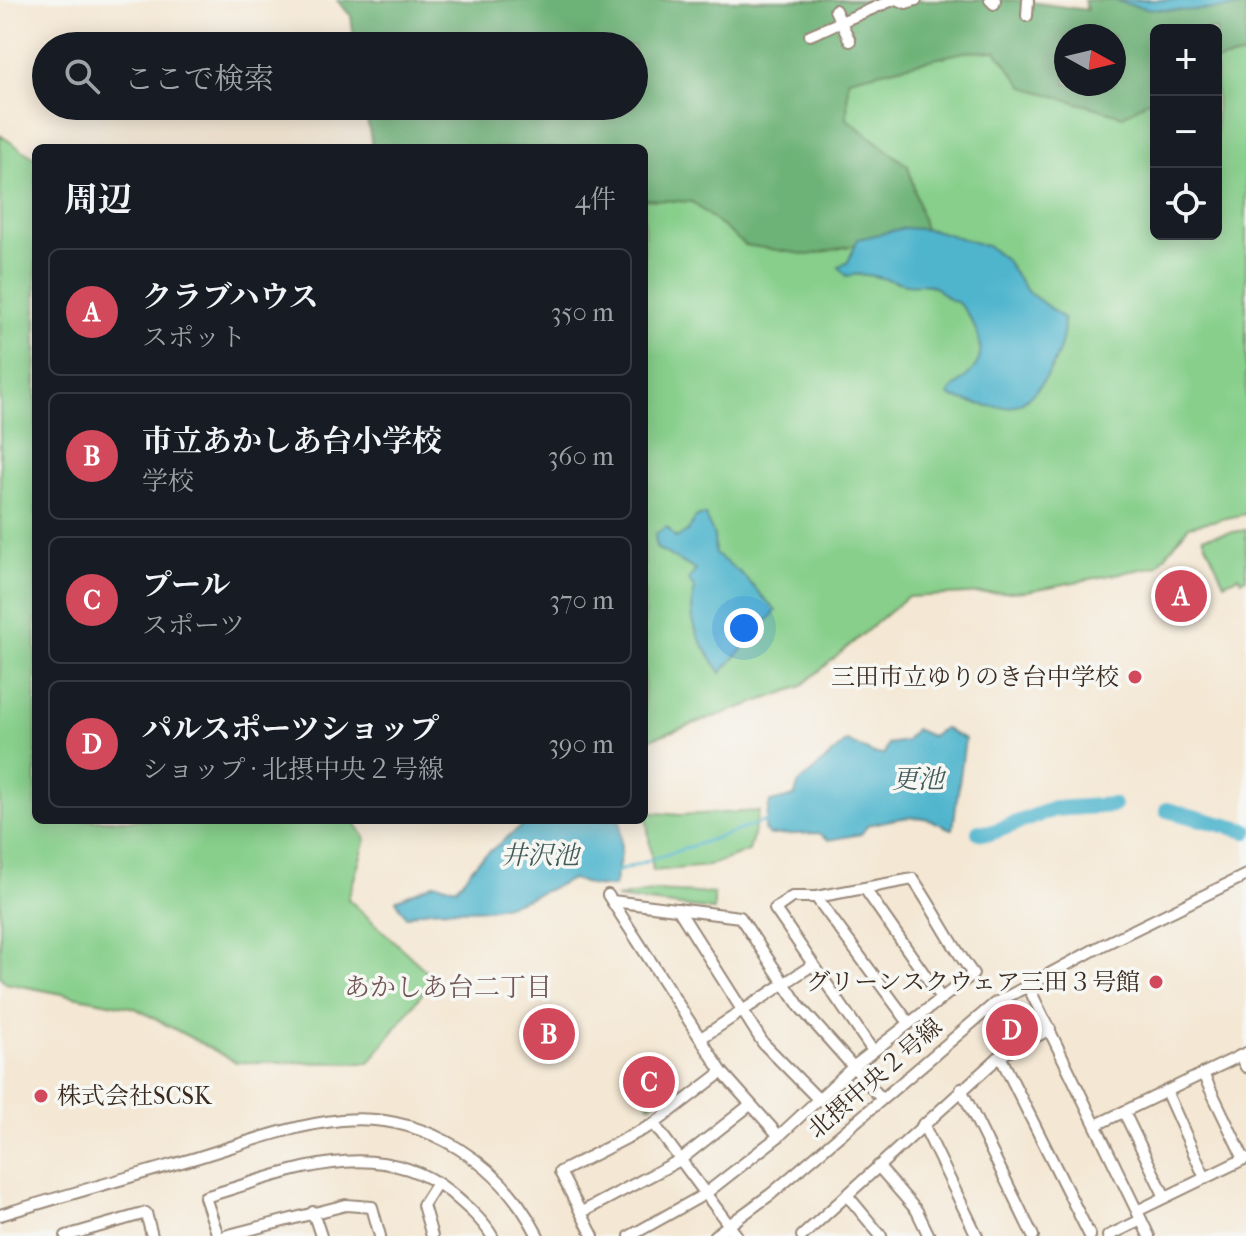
<!DOCTYPE html>
<html lang="ja">
<meta charset="utf-8">
<style>
body{margin:0;font-family:"IM FELL French Canon","Noto Serif JP",serif;background:#20242c;color:#f1f3f6}
.controls{position:absolute;right:24px;top:24px;display:grid;overflow:hidden;border-radius:12px;box-shadow:0 4px 20px #0003}
.controls button{width:72px;height:72px;display:grid;place-items:center;padding:0;border:0;border-bottom:2px solid #363941;background:#171b24;color:#f1f3f6;font:40px sans-serif}
.compass{position:absolute;left:1054px;top:24px;width:72px;height:72px;border-radius:50%;background:#171b24;box-shadow:0 4px 20px #0003;rotate:98deg}
.you{position:absolute;left:744px;top:628px;width:28px;height:28px;margin:-20px;border:6px solid #fff;border-radius:50%;background:#1a73e8;box-shadow:0 0 0 12px #1a73e833}
.badge{display:grid;place-items:center;width:52px;height:52px;border-radius:50%;background:#d1495b;color:#fff;font-size:26px;font-weight:700}
.pin{position:absolute;translate:-50% -50%;border:4px solid #fff;box-shadow:0 2px 8px #0006}
.list{margin:0;padding:0;list-style:none}
h2{display:flex;justify-content:space-between;align-items:center;height:104px;margin:0;padding:0 32px;font-size:34px}
h2 small{font-size:26px;font-weight:400;color:#9ea1a6}
.list li{display:grid;grid-template-columns:52px 1fr auto;gap:24px;align-items:center;box-sizing:border-box;height:128px;margin:0 16px 16px;padding:0 16px;border:2px solid #363941;border-radius:12px}
.list b{display:block;font-size:30px;white-space:nowrap}
.list p{margin:0;font-size:26px;white-space:nowrap;color:#9ea1a6}
.list em{font-size:26px;font-style:normal;color:#9ea1a6}
.icon{flex:none;width:44px;height:44px;fill:none;stroke:currentColor;stroke-width:2;stroke-linecap:round;stroke-linejoin:round}
.map{position:relative;flex:none;width:1246px;height:1236px;overflow:hidden}
.search{position:absolute;background:#171b24;box-shadow:0 4px 20px #0003;left:32px;top:32px;width:616px;height:88px;display:flex;align-items:center;gap:20px;box-sizing:border-box;padding:0 28px;border-radius:44px;color:#9ea1a6;font-size:30px}
.panel{position:absolute;background:#171b24;box-shadow:0 4px 20px #0003;left:32px;top:144px;width:616px;height:680px;border-radius:12px}
.map>svg:first-child{display:block}
.green{fill:#87cf8b;stroke:#617c54;stroke-width:2;fill-rule:evenodd}
.forest{fill:#6db277;stroke:#546e4a;stroke-width:2;fill-rule:evenodd}
.water{fill:#4fb5cd;stroke:#457076;stroke-width:2}
.lines{fill:none;stroke-linecap:round;stroke-linejoin:round}
.stream{stroke:#4fb5cd;stroke-width:3}
.river{stroke:#4fb5cd;stroke-width:16}
.minor-casing{stroke:#988878;stroke-width:14}
.minor{stroke:#fff;stroke-width:10}
.poi-dot{fill:#d1495b;stroke:#f6f6f2;stroke-width:3}
.labels{text-anchor:middle;stroke-width:7;stroke-linejoin:round;paint-order:stroke}
.poi-label{font-size:24px;fill:#3b2a1e;stroke:#f6f6f2;text-anchor:end}
.street-label{font-size:24px;fill:#3b2a1e;stroke:#f6f6f2}
.water-label{font-size:26px;font-style:italic;fill:#425b5b;stroke:#f6f6f2}
.neighbourhood-label{font-size:26px;fill:#725656;stroke:#f6f6f2}
</style>
<div class="map">
<svg width="1246" height="1236" viewBox="0 0 1246 1236">
<rect width="100%" height="100%" fill="#f6f6f2"/>
<filter id="ink" filterUnits="userSpaceOnUse"><feTurbulence type="fractalNoise" baseFrequency=".0125" numOctaves="2"/><feDisplacementMap in="SourceGraphic" scale="16" xChannelSelector="R" yChannelSelector="G"/><feConvolveMatrix kernelMatrix="1 2 1 2 8 2 1 2 1" color-interpolation-filters="sRGB"/></filter>
<filter id="wash" filterUnits="userSpaceOnUse"><feTurbulence type="fractalNoise" baseFrequency=".006" numOctaves="4" result="noise"/><feDisplacementMap in="SourceGraphic" scale="32" xChannelSelector="R" yChannelSelector="G"/><feGaussianBlur stdDeviation="1.8" result="paint"/><feColorMatrix in="noise" values="0 0 0 0 0 0 0 0 0 0 0 0 0 0 0 0 0 1.4 0 .05"/><feComposite in="paint" operator="in"/></filter>
<g filter="url(#wash)">
<rect width="100%" height="100%" fill="#f4e7d3"/>
<!-- green -->
<g class="green">
<path d="M1087,10L1156,35V234H1216V57L1246,55V514L1189,526L1157,566L1028,591L907,597L800,687L644,741V170L798,68ZM1066,36H1114V84H1066Z"/>
<polygon points="0,135 36,159 36,820 353,820 366,839 348,899 434,978 369,1063 236,1062 135,1008 6,983 0,976"/>
<polygon points="1246,530 1246,578 1241,580 1239,576 1224,583 1203,537"/>
<polygon points="759,811 749,851 708,866 653,871 646,812 680,815"/>
<polygon points="656,891 714,894 714,910 616,898"/>
<polygon points="649,1059 671,1090 650,1105 628,1074"/>
</g>
<!-- forest -->
<path class="forest" d="M337,0H1016L1087,10L1084,0H1246V55L1216,61V30H1156V96L1123,116L1024,87L996,51L964,52L848,79L847,119L908,166L925,230L809,255L745,245L692,202L644,199V148H373L364,106H634V46H355L351,16ZM1066,36H1114V84H1066Z"/>
<!-- water -->
<g class="water">
<path d="M1114,0H1246V6C1202,11 1156,15 1114,0Z"/>
<path d="M904,228L934,230L989,247L1005,259L1027,291L1063,318C1069,346 1039,403 1009,407C996,409 961,401 948,395C956,384 967,378 975,367C989,348 972,316 957,302C944,300 942,290 932,286C923,282 916,286 907,284C886,280 868,271 846,276L839,267L848,262L858,239Z"/>
<path d="M705,515L714,536L715,554L742,574L776,611L721,673C703,646 684,622 695,589L688,580L696,570L656,548L655,534L667,527L676,538L687,532L696,517Z"/>
<path d="M944,728L965,739L953,829C943,827 937,822 928,819C909,814 887,821 868,825L861,834L829,840L819,833L769,835L764,830L770,802L795,796L798,784L847,741L874,754H884L888,744L906,741L915,729L931,736Z"/>
<path d="M529,820H620L621,854L614,887L593,886L572,879C544,891 517,905 487,909C458,912 433,904 406,917L396,900L435,883L456,888L479,860Z"/>
</g>
<g class="lines">
<!-- stream -->
<polyline class="stream" points="618,871 766,821"/>
<!-- river -->
<g class="river">
<polyline points="1167,810 1246,831"/>
<polyline points="979,832 990,833 1054,809 1113,805"/>
</g>
</g>
</g>
<g filter="url(#ink)">
<g class="lines">
<defs>
<g id="minor">
<polyline points="899,0 906,3 916,0"/>
<polyline points="990,0 994,4 995,0"/>
<polyline points="835,10 850,41"/>
<polyline points="1027,16 1028,0"/>
<polyline points="810,35 893,0"/>
<polyline points="865,889 941,998"/>
<polyline points="608,895 722,1072 779,1136"/>
<polyline points="816,897 909,1023"/>
<polyline points="612,901 740,917 800,1007 881,1098"/>
<polyline points="678,909 763,1043 819,1100"/>
<polyline points="1027,984 1149,1236"/>
<polyline points="701,1038 811,966"/>
<polyline points="1000,1056 1090,1236"/>
<polyline points="1240,1056 1246,1067"/>
<polyline points="1203,1074 1244,1159"/>
<polyline points="961,1089 1033,1236"/>
<polyline points="1166,1091 1205,1178"/>
<polyline points="1124,1112 1165,1197"/>
<polyline points="654,1124 737,1236"/>
<polyline points="923,1124 977,1236"/>
<polyline points="1096,1125 1246,1053"/>
<polyline points="878,1166 917,1211 929,1236"/>
<polyline points="847,1195 881,1236"/>
<polyline points="1137,1211 1246,1158"/>
<polyline points="313,1212 321,1236"/>
<polyline points="582,1212 680,1160 750,1105"/>
<path d="M0,1215C66,1195 133,1176 199,1157C245,1143 293,1125 341,1120C425,1112 501,1163 538,1236"/>
<polyline points="66,1236 146,1213 152,1236"/>
<path d="M218,1236L205,1197C286,1173 375,1133 450,1192C465,1205 482,1219 492,1236"/>
<polyline points="225,1236 346,1205 372,1207 380,1236"/>
<polyline points="432,1236 423,1205 437,1183"/>
<polyline points="593,1236 560,1172 654,1124 722,1072"/>
<path d="M630,1236L705,1194L779,1136L853,1067L973,974C950,943 935,911 913,879L816,897H792L775,909L873,1051"/>
<polyline points="714,1236 771,1194 994,1004 1101,946 1246,875"/>
<polyline points="802,1236 1000,1056 1050,1029"/>
<polyline points="1108,1236 1141,1220"/>
</g>
</defs>
<!-- minor casing -->
<use href="#minor" class="minor-casing"/>
<!-- minor -->
<use href="#minor" class="minor"/>
</g>
</g>
<!-- markers -->
<g class="poi-dot">
<circle cx="1135" cy="677" r="8"/>
<circle cx="1156" cy="982" r="8"/>
<circle cx="41" cy="1096" r="8"/>
</g>
<g class="labels">
<!-- poi labels -->
<g class="poi-label">
<text x="1119" y="685">三田市立ゆりのき台中学校</text>
<text x="1140" y="990">グリーンスクウェア三田３号館</text>
<text x="57" y="1104" text-anchor="start">株式会社SCSK</text>
</g>
<!-- street labels -->
<g class="street-label">
<text transform="translate(875 1078) rotate(-41)" y="8">北摂中央２号線</text>
</g>
<!-- water labels -->
<g class="water-label">
<text x="918" y="788">更池</text>
<text x="540" y="864">井沢池</text>
</g>
<!-- neighbourhood labels -->
<g class="neighbourhood-label">
<text x="448" y="996">あかしあ台二丁目</text>
</g>
</g>
</svg>
<div class="controls">
<button>+</button>
<button>−</button>
<button><svg class="icon" aria-label="locate" viewBox="0 0 24 24"><circle cx="12" cy="12" r="6"/><path d="M12 2v4M12 18v4M2 12h4M18 12h4"/></svg></button>
</div>
<svg class="compass" viewBox="-18 -18 36 36"><path d="M0-13l5 13h-10z" fill="#e53935"/><path d="M0 13l5-13h-10z" fill="#9ea1a6"/></svg>
<div class="you"></div>
<div class="pin badge" style="left:1181px;top:596px">A</div>
<div class="pin badge" style="left:549px;top:1034px">B</div>
<div class="pin badge" style="left:649px;top:1082px">C</div>
<div class="pin badge" style="left:1012px;top:1030px">D</div>
<div class="search"><svg class="icon" aria-label="search" viewBox="0 0 24 24"><circle cx="10" cy="10" r="6"/><path d="M15 15l6 6"/></svg>ここで検索</div>
<section class="panel">
<h2>周辺<small>4件</small></h2>
<ul class="list">
<li><span class="badge">A</span><div><b>クラブハウス</b><p>スポット</p></div><em>350 m</em></li>
<li><span class="badge">B</span><div><b>市立あかしあ台小学校</b><p>学校</p></div><em>360 m</em></li>
<li><span class="badge">C</span><div><b>プール</b><p>スポーツ</p></div><em>370 m</em></li>
<li><span class="badge">D</span><div><b>パルスポーツショップ</b><p>ショップ · 北摂中央２号線</p></div><em>390 m</em></li>
</ul>
</section>
</div>
